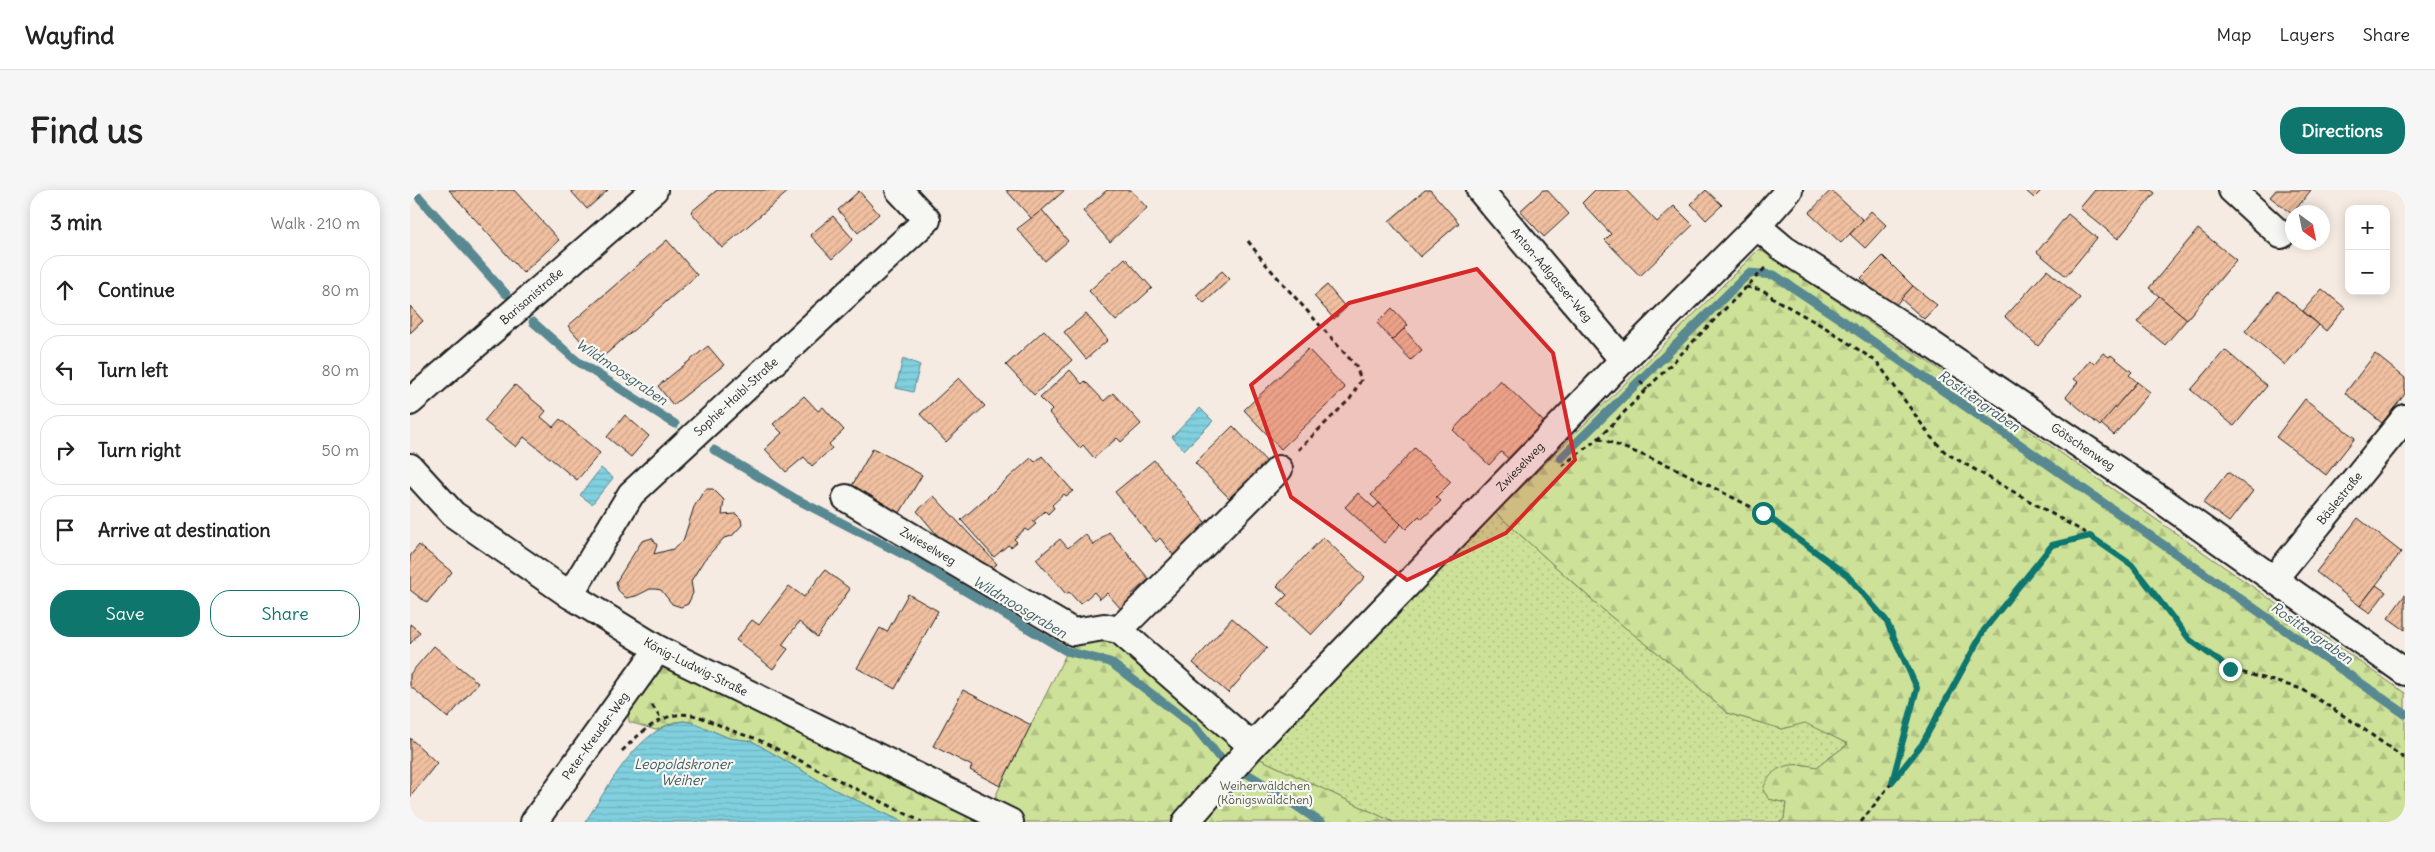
<!DOCTYPE html>
<meta charset="utf-8">
<style>
body{margin:0;font-family:Delius,sans-serif;background:#f6f6f6;color:#222}
.controls{position:absolute;right:15px;top:15px;display:grid;overflow:hidden;border-radius:10px;box-shadow:0 2px 12px #0003}
.controls button{width:45px;height:45px;display:grid;place-items:center;padding:0;border:0;border-bottom:1px solid #e0e0e0;background:#fff;color:#222;font:25px sans-serif}
.compass{position:absolute;left:1875px;top:15px;width:45px;height:45px;border-radius:50%;background:#fff;box-shadow:0 2px 12px #0003;rotate:147deg}
.stop{position:absolute;width:15px;height:15px;margin:-11px;border:4px solid #0f766e;border-radius:50%;background:#fff}
.stop.end{background:#0f766e;border-color:#fff;box-shadow:0 1px 5px #0008}
.list{margin:0;padding:0;list-style:none}
h2{display:flex;justify-content:space-between;align-items:center;height:65px;margin:0;padding:0 20px;font-size:21px}
h2 small{font-size:16px;font-weight:400;color:#767676}
.list li{display:grid;grid-template-columns:32px 1fr auto;gap:15px;align-items:center;box-sizing:border-box;height:70px;margin:0 10px 10px;padding:0 10px;border:1px solid #e0e0e0;border-radius:20px}
.list b{display:block;font-size:19px;white-space:nowrap}
.list em{font-size:16px;font-style:normal;color:#767676}
.actions{display:flex;gap:10px;padding:15px 20px}
.actions a{flex:1;padding:11px 0;border:1px solid #0f766e;border-radius:20px;text-align:center;font-size:18px;color:#0f766e}
.actions .main{background:#0f766e;color:#fff}
.icon{flex:none;width:28px;height:28px;fill:none;stroke:currentColor;stroke-width:2;stroke-linecap:round;stroke-linejoin:round}
.map{position:relative;flex:none;width:1995px;height:632px;overflow:hidden;border-radius:20px}
header{display:flex;align-items:center;gap:30px;box-sizing:border-box;height:70px;padding:0 25px;background:#fff;border-bottom:1px solid #e0e0e0}
header strong{font-size:24px}
nav{display:flex;gap:28px;margin-inline-start:auto;font-size:18px}
.intro{display:flex;align-items:center;justify-content:space-between;box-sizing:border-box;height:120px;padding:0 30px}
h1{margin:0;font-size:35px}
.button{padding:12px 22px;border-radius:20px;background:#0f766e;color:#fff;font-size:18px;font-weight:700}
main{display:flex;gap:30px;padding:0 30px}
aside{flex:1;background:#fff;border-radius:20px;box-shadow:0 2px 12px #0003}
.map>svg:first-child{display:block}
.grass{fill:url(#grass-dots);stroke:#747f5a}
.forest{fill:url(#forest-firs);stroke:#747f5a}
.water{fill:url(#water-rules);stroke:#598891}
.lines{fill:none;stroke-linecap:round;stroke-linejoin:round}
.stream{stroke:#598891;stroke-width:9}
.building{fill:url(#building-hatch);stroke:#1c1c1c}
.minor-casing{stroke:#1c1c1c;stroke-width:30}
.path{stroke:#1c1c1c;stroke-width:3;stroke-dasharray:5 4;stroke-linecap:butt}
.minor{stroke:#f6f6f2;stroke-width:26}
.route{stroke:#0f766e;stroke-width:6}
.marked{fill:#d62828;fill-opacity:0.2;stroke:#d62828;stroke-width:4;stroke-linejoin:round}
.labels{text-anchor:middle;stroke-width:4.5;stroke-linejoin:round;paint-order:stroke}
.street-label{font-size:12px;fill:#1c1c1c;stroke:#f6f6f2}
.park-label{font-size:12px;fill:#515741;stroke:#f6f6f2}
.water-label{font-size:14px;font-style:italic;fill:#3f5b60;stroke:#f6f6f2}
</style>
<header>
<strong>Wayfind</strong>
<nav><a>Map</a><a>Layers</a><a>Share</a></nav>
</header>
<div class="intro"><h1>Find us</h1><a class="button">Directions</a></div>
<main>
<aside>
<h2>3 min<small>Walk · 210 m</small></h2>
<ul class="list">
<li><svg class="icon" aria-label="ahead" viewBox="0 0 24 24"><path d="M12 20V5M6 11l6-6 6 6"/></svg><div><b>Continue</b></div><em>80 m</em></li>
<li><svg class="icon" aria-label="left" viewBox="0 0 24 24"><path d="M17 20v-9H6M10 6l-5 5 5 5"/></svg><div><b>Turn left</b></div><em>80 m</em></li>
<li><svg class="icon" aria-label="right" viewBox="0 0 24 24"><path d="M7 20v-9h11M14 6l5 5-5 5"/></svg><div><b>Turn right</b></div><em>50 m</em></li>
<li><svg class="icon" aria-label="arrive" viewBox="0 0 24 24"><path d="M6 21V4h12l-3 4 3 4H6"/></svg><div><b>Arrive at destination</b></div></li>
</ul>
<div class="actions"><a class="main">Save</a><a>Share</a></div>
</aside>
<div class="map">
<svg width="1995" height="632" viewBox="0 0 1995 632">
<defs>
<pattern id="grass-dots" width="8" height="8" patternUnits="userSpaceOnUse" patternTransform="scale(1.25)"><rect width="8" height="8" fill="#cde298"/><path d="M2 2h.1M6 6h.1" fill="none" stroke="#afc182" stroke-width="1.8" stroke-linecap="round"/></pattern>
<pattern id="forest-firs" width="22" height="20" patternUnits="userSpaceOnUse" patternTransform="scale(1.25)"><rect width="22" height="20" fill="#cde298"/><path d="M5 1l3.5 6h-7zM16 11l3.5 6h-7z" fill="#afc182"/></pattern>
<pattern id="water-rules" width="6" height="5" patternUnits="userSpaceOnUse" patternTransform="scale(1.25)"><rect width="6" height="5" fill="#81d0df"/><path d="M0 2.5h6" fill="none" stroke="#6fb2bf"/></pattern>
<pattern id="building-hatch" width="6" height="6" patternUnits="userSpaceOnUse" patternTransform="scale(1.25)"><rect width="6" height="6" fill="#f1c0a1"/><path d="M-1 1l2-2M0 6l6-6M5 7l2-2" fill="none" stroke="#cea48a"/></pattern>
</defs>
<rect width="100%" height="100%" fill="#f5ebe2"/>
<filter id="ink" filterUnits="userSpaceOnUse"><feTurbulence type="fractalNoise" baseFrequency=".02" numOctaves="2"/><feDisplacementMap in="SourceGraphic" scale="10" xChannelSelector="R" yChannelSelector="G"/><feConvolveMatrix kernelMatrix="1 2 1 2 8 2 1 2 1" color-interpolation-filters="sRGB"/></filter>
<g filter="url(#ink)">
<!-- grass -->
<polygon class="grass" points="1086,323 1199,425 1272,482 1317,523 1372,539 1395,532 1438,554 1407,577 1390,574 1370,578 1353,600 1359,609 1376,613 1374,629 1370,632 983,632 848,568"/>
<!-- forest -->
<g class="forest">
<path d="M1349,59L1572,208L1995,503V632H1370L1374,629L1376,613L1359,609L1353,600C1362,573 1382,572 1407,577L1438,554L1395,533L1372,539L1317,523L1272,482L1199,425L1086,323Z"/>
<polygon points="262,450 582,613 663,450 700,451 848,568 983,632 493,632 425,600 342,551 319,548 284,533 274,531 264,532 246,540 219,532 215,487"/>
</g>
<!-- water -->
<g class="water">
<polygon points="493,168 510,175 503,202 486,198"/>
<polygon points="790,218 803,231 774,260 762,247"/>
<polygon points="191,278 203,288 182,314 170,305"/>
<path d="M274,531L284,533L319,548L342,551L425,600L493,632H175C199,597 228,536 274,531Z"/>
</g>
<g class="lines">
<!-- stream -->
<g class="stream">
<polyline points="9,7 96,104"/>
<polyline points="123,132 167,171 265,234"/>
<polyline points="304,260 386,309 498,367 656,461 700,472 785,537 808,566 854,594 910,632"/>
<polyline points="1151,268 1339,83 1364,85 1442,137 1995,524"/>
</g>
</g>
<!-- building -->
<g class="building">
<polygon points="39,0 104,0 149,50 113,83"/>
<polygon points="160,0 198,0 177,19"/>
<polygon points="307,0 380,0 312,58 281,22"/>
<polygon points="596,0 655,0 622,29"/>
<polygon points="697,0 721,0 737,18 700,52 673,21"/>
<polygon points="1015,0 1020,0 1049,33 1010,67 979,31"/>
<polygon points="1133,0 1137,0 1159,24 1134,47 1110,21"/>
<polygon points="1185,0 1216,0 1247,32 1264,16 1283,35 1230,86 1195,50 1201,44 1172,13"/>
<polygon points="1296,0 1312,15 1296,30 1281,14"/>
<polygon points="1421,0 1453,30 1431,53 1399,23"/>
<polygon points="1615,0 1632,0 1624,8"/>
<polygon points="1685,0 1741,0 1745,3 1708,49 1670,18"/>
<polygon points="1866,0 1901,0 1882,24 1860,7"/>
<polygon points="449,1 469,24 448,43 428,20"/>
<polygon points="632,20 658,51 635,71 607,39"/>
<polygon points="1461,21 1476,35 1455,58 1440,44"/>
<polygon points="1658,24 1687,48 1656,86 1627,62"/>
<polygon points="423,26 443,49 422,69 400,45"/>
<polygon points="1788,39 1826,70 1777,129 1739,98"/>
<polygon points="257,50 287,85 188,171 158,136"/>
<polygon points="1473,66 1503,96 1482,119 1451,88"/>
<polygon points="715,68 742,98 706,131 679,101"/>
<polygon points="1637,80 1670,108 1628,156 1595,127"/>
<polygon points="812,81 820,89 794,113 786,105"/>
<polygon points="917,95 936,118 924,129 904,106"/>
<polygon points="1503,96 1527,115 1514,129 1491,109"/>
<polygon points="1912,99 1935,118 1916,141 1893,121"/>
<polygon points="1868,101 1909,135 1875,175 1835,141"/>
<polygon points="1749,106 1777,129 1755,155 1727,132"/>
<polygon points="0,116 13,131 0,143"/>
<polygon points="982,118 998,135 982,150 967,133"/>
<polygon points="676,124 698,150 676,169 654,142"/>
<polygon points="994,139 1012,160 1001,170 982,150"/>
<polygon points="634,140 662,170 624,205 596,175"/>
<polygon points="298,156 314,175 263,215 248,196"/>
<polygon points="898,159 935,198 871,259 834,220"/>
<polygon points="1815,160 1857,196 1824,236 1781,200"/>
<polygon points="1693,163 1699,167 1701,165 1722,182 1719,185 1727,192 1690,236 1656,207 1668,192 1664,189 1680,170 1684,174"/>
<polygon points="1965,164 1995,188 1995,204 1972,233 1935,203"/>
<polygon points="660,180 672,194 675,191 694,211 703,203 731,234 711,252 707,248 684,268 673,255 670,258 639,223 642,220 630,208"/>
<polygon points="549,188 575,216 536,252 510,224"/>
<polygon points="1090,190 1135,233 1100,270 1091,262 1079,275 1043,240"/>
<polygon points="1727,192 1740,202 1704,245 1691,234"/>
<polygon points="105,195 136,221 131,227 143,237 150,229 190,263 167,290 114,247 106,257 74,231"/>
<polygon points="394,206 408,221 413,217 434,240 419,254 422,258 402,276 394,267 376,282 355,259 372,243 363,234"/>
<polygon points="1895,209 1945,248 1916,285 1866,247"/>
<polygon points="215,225 239,246 221,267 197,247"/>
<polygon points="823,236 857,272 819,308 785,273"/>
<polygon points="463,258 512,285 487,328 439,301"/>
<polygon points="1005,258 1041,292 1026,307 1031,311 1012,329 1009,326 996,339 961,305"/>
<polygon points="632,266 663,301 656,306 654,304 642,315 644,318 638,324 635,321 623,332 626,334 618,341 615,339 604,349 607,352 601,357 598,355 584,367 551,330 621,268 625,272"/>
<polygon points="744,270 799,337 764,366 750,348 746,352 705,302"/>
<polygon points="1818,282 1843,301 1819,332 1793,313"/>
<polygon points="297,299 303,299 314,310 312,325 326,324 331,329 332,335 322,346 314,348 294,370 281,391 283,403 278,414 271,417 262,414 251,400 245,399 240,399 226,406 216,408 208,400 206,392 228,357 232,351 242,348 247,355 244,364 263,359 273,351 284,317 293,302"/>
<polygon points="948,303 964,318 969,313 991,334 974,353 935,317"/>
<polygon points="524,306 587,374 576,383 539,359 507,321"/>
<polygon points="1948,328 1991,362 1950,416 1906,382"/>
<polygon points="699,342 739,389 721,405 724,408 711,419 697,403 690,409 684,402 670,414 659,402 656,404 626,369 650,349 658,358 675,344 684,355"/>
<polygon points="913,347 955,387 901,445 868,414 877,405 867,396"/>
<polygon points="9,355 42,382 17,413 0,400 0,366"/>
<polygon points="415,380 440,399 407,447 389,432 372,455 378,459 363,479 326,450 342,430 349,435 379,396 394,407"/>
<polygon points="1966,395 1976,402 1960,423 1950,416"/>
<polygon points="498,404 528,421 485,499 447,478 470,438 477,442"/>
<polygon points="1995,405 1995,440 1978,428"/>
<polygon points="822,428 857,458 818,503 783,473"/>
<polygon points="0,434 10,442 0,454"/>
<polygon points="24,456 68,493 38,528 0,496 0,484"/>
<polygon points="553,500 621,535 590,596 560,580 562,576 523,556"/>
<polygon points="0,548 27,573 0,607"/>
</g>
<g class="lines">
<defs>
<g id="minor">
<path id="s1" d="M1070,0L1213,170"/>
<polyline points="1822,0 1871,45"/>
<path id="s2" d="M1347,36L1374,59L1506,144L1753,311L1995,482"/>
<path id="s3" d="M0,212L244,0"/>
<path id="s4" d="M0,277L43,324L160,405L248,459L600,632"/>
<path id="s5" d="M436,308L663,442L694,437L709,440"/>
<path id="s6" d="M1864,389L1995,228"/>
<path id="s7" d="M160,405L221,304L517,30L489,0"/>
<polyline points="842,556 709,440 869,279"/>
<path id="s8" d="M124,632L248,459"/>
<path id="s9" d="M776,632L842,556L1213,170L1347,36L1379,0"/>
</g>
</defs>
<!-- minor casing -->
<use href="#minor" class="minor-casing"/>
<!-- path -->
<g class="path">
<polyline points="838,51 853,71 946,176 951,190 940,209 888,260"/>
<polyline points="1336,97 1353,100 1366,110 1416,138 1467,172 1521,247 1536,263 1679,345"/>
<polyline points="1230,191 1237,200"/>
<polyline points="1189,248 1263,277 1353,323 1437,385 1475,430 1507,498 1483,590"/>
<polyline points="1152,276 1189,248 1355,78"/>
<polyline points="242,515 251,529"/>
<path d="M212,561C235,538 261,514 295,529C312,536 327,544 345,548L512,632"/>
<polyline points="1451,632 1512,554 1574,440 1642,355 1680,346 1722,375 1780,450 1820,479 1892,499 1948,535 1995,569"/>
</g>
<!-- minor -->
<use href="#minor" class="minor"/>
</g>
</g>
<g class="lines" filter="url(#ink)">
<!-- route -->
<polyline class="route" points="1353,323 1437,385 1476,430 1507,498 1482,592 1512,554 1574,440 1642,355 1680,346 1722,375 1780,450 1820,479"/>
</g>
<!-- marked area -->
<path class="marked" d="M1067,79L1143,163L1165,270L1096,343L997,390L881,307L841,195L939,113Z"/>
<g class="labels">
<!-- street labels -->
<g class="street-label">
<text dy="4" stroke="none"><textPath href="#s1" startOffset="111">Anton-Adlgasser-Weg</textPath></text>
<text dy="4" stroke="none"><textPath href="#s3" startOffset="161">Barisanistraße</textPath></text>
<text dy="4" stroke="none"><textPath href="#s7" startOffset="261">Sophie-Haibl-Straße</textPath></text>
<text dy="4" stroke="none"><textPath href="#s2" startOffset="394">Götschenweg</textPath></text>
<text dy="4" stroke="none"><textPath href="#s9" startOffset="488">Zwieselweg</textPath></text>
<text dy="4" stroke="none"><textPath href="#s6" startOffset="104">Bäslestraße</textPath></text>
<text dy="4" stroke="none"><textPath href="#s5" startOffset="95">Zwieselweg</textPath></text>
<text dy="4" stroke="none"><textPath href="#s4" startOffset="351">König-Ludwig-Straße</textPath></text>
<text dy="4" stroke="none"><textPath href="#s8" startOffset="106">Peter-Kreuder-Weg</textPath></text>
</g>
<!-- park labels -->
<g class="park-label">
<text x="855" y="600">Weiherwäldchen<tspan x="855" dy="14">(Königswäldchen)</tspan></text>
</g>
<!-- water labels -->
<g class="water-label">
<text transform="translate(212 182) rotate(34)" y="5">Wildmoosgraben</text>
<text transform="translate(1569 211) rotate(35)" y="5">Rosittengraben</text>
<text transform="translate(610 417) rotate(31)" y="5">Wildmoosgraben</text>
<text transform="translate(1902 443) rotate(35)" y="5">Rosittengraben</text>
<text x="273" y="579">Leopoldskroner<tspan x="273" dy="16">Weiher</tspan></text>
</g>
</g>
</svg>
<div class="controls">
<button>+</button>
<button>−</button>
</div>
<svg class="compass" viewBox="-18 -18 36 36"><path d="M0-13l5 13h-10z" fill="#e53935"/><path d="M0 13l5-13h-10z" fill="#767676"/></svg>
<div class="stop" style="left:1353px;top:323px"></div>
<div class="stop end" style="left:1820px;top:479px"></div>
</div>
</main>
